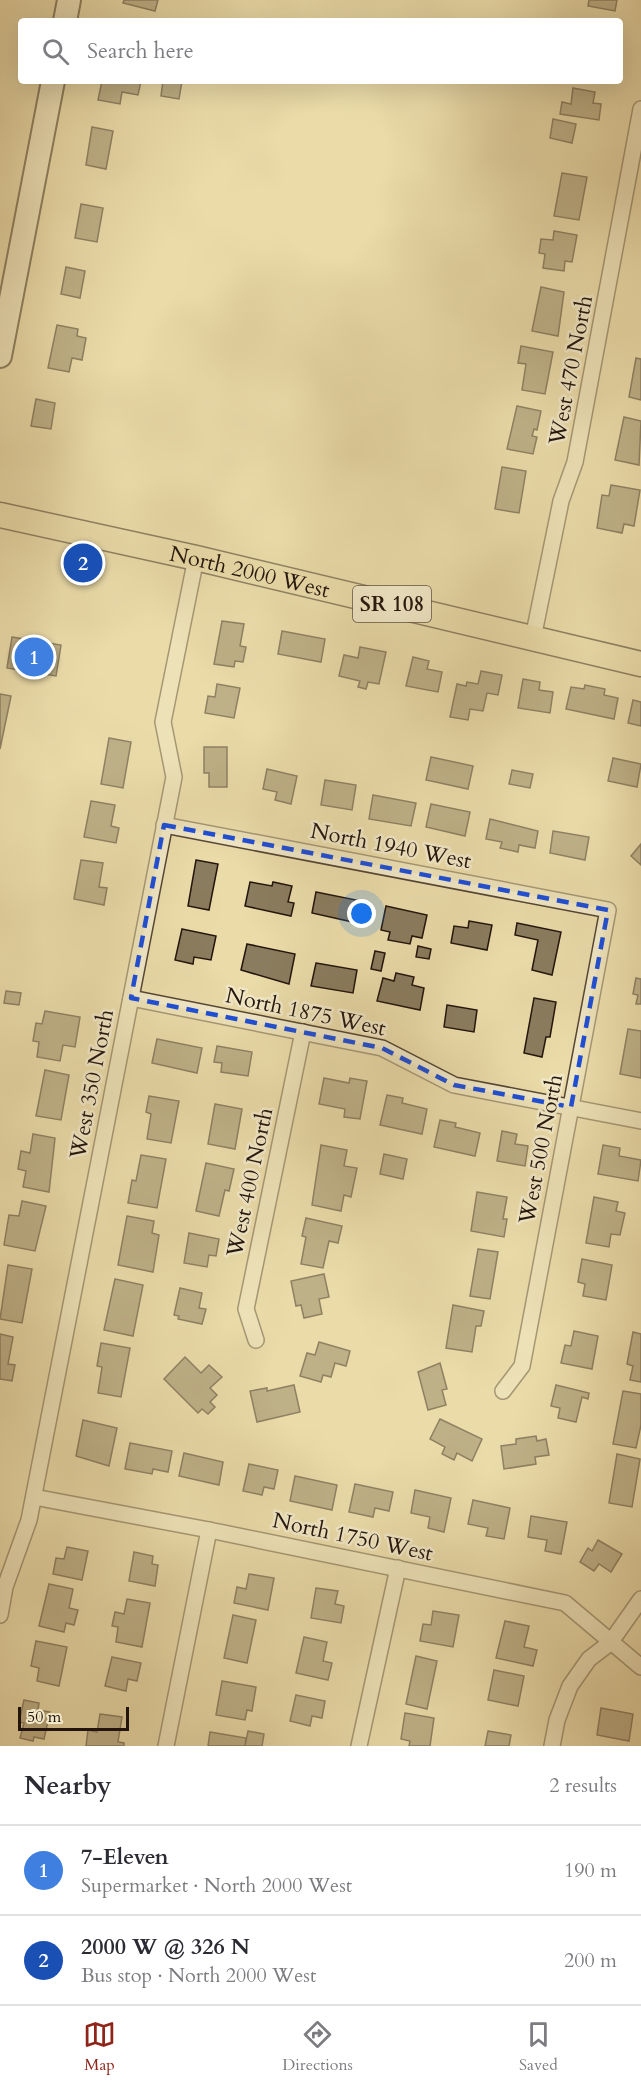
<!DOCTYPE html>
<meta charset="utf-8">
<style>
body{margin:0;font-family:Cardo,serif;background:#f7f7f7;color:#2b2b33}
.scale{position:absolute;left:18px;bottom:15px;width:111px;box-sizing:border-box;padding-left:6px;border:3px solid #23150d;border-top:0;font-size:16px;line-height:21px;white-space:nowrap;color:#23150d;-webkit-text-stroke:4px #f1e8c7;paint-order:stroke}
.you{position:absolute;left:362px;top:914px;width:21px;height:21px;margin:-15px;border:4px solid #fff;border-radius:50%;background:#1a73e8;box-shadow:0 0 0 9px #1a73e833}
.badge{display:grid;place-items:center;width:39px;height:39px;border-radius:50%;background:#8f2418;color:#fff;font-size:20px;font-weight:700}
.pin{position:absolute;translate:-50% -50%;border:3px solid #fff;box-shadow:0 2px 6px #0006}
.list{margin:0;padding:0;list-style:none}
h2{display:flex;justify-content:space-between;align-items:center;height:78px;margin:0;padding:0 24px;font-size:26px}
h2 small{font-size:20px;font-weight:400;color:#7c7c81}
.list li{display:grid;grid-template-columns:39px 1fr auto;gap:18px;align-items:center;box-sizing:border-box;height:90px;padding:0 24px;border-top:2px solid #e1e1e2}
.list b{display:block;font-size:22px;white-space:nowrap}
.list p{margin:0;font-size:20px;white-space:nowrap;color:#7c7c81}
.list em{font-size:20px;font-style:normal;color:#7c7c81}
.icon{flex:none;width:33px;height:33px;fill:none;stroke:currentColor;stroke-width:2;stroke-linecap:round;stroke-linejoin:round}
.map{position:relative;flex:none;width:641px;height:1746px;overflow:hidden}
.search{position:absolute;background:#fff;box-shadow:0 6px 24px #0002;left:18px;right:18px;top:18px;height:66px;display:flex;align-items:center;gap:15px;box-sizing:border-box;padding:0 21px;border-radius:6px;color:#7c7c81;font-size:22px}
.sheet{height:258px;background:#fff}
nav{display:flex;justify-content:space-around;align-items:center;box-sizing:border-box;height:84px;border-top:2px solid #e1e1e2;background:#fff;font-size:16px;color:#7c7c81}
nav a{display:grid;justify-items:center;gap:3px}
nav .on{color:#8f2418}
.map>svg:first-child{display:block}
.building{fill:#8a7c5e;stroke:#23150d;stroke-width:1.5}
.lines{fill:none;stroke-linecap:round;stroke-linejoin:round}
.street-casing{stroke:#554634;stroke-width:18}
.secondary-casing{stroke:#23150d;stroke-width:26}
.primary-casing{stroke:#23150d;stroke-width:27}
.street{stroke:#f1e8c7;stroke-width:15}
.secondary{stroke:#f1e8c7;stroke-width:22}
.primary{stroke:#eadba9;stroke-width:24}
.marked{fill:none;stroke:#1d4ed8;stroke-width:4.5;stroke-dasharray:12 8;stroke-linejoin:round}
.labels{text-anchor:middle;stroke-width:5;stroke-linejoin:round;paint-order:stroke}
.shield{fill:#f1e8c7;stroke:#615445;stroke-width:1.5}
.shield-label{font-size:21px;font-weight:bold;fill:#23150d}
.street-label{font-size:22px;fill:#23150d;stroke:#f1e8c7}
</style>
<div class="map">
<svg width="641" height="1746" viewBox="0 0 641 1746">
<rect width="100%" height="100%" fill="#eadba9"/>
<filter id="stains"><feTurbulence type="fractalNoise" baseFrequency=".00333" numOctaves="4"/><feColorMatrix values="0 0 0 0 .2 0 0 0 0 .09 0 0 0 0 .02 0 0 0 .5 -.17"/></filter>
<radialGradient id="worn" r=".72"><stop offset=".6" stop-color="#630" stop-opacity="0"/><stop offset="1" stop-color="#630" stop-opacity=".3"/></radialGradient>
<!-- building -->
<g class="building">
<polygon points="124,0 158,0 155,11 123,3"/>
<polygon points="589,0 617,0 615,11 588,6"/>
<polygon points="102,81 141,81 138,95 122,92 120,104 98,100"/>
<polygon points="163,81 182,81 179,99 161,96"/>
<polygon points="573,88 595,92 593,103 601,104 599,120 560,114 562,102 571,104"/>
<polygon points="553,119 576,124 572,143 550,138"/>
<polygon points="92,127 113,131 106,169 86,165"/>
<polygon points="562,173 587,177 579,220 554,216"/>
<polygon points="81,204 103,208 97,242 75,238"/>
<polygon points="554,231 577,235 572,262 565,261 564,271 543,268 545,254 539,253 541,239 553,240"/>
<polygon points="66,267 85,271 80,298 61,294"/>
<polygon points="541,287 564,292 558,336 532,331"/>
<polygon points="57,325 78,329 77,336 86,338 82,360 72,358 69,372 48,368"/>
<polygon points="521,346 553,352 545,394 522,390 526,364 518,363"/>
<polygon points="636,358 641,359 641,400 629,397"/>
<polygon points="36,399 55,403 51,429 31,426"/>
<polygon points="517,406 541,411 537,430 534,429 532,436 537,437 533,454 507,449"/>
<polygon points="624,417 641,421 639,465 615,460"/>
<polygon points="502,467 526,471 519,513 495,509"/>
<polygon points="611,485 640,490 634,526 624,524 622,533 597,528 602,495 609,496"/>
<polygon points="222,621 244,624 240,646 246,647 243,662 235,661 234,667 214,664"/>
<polygon points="282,631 325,639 321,662 278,654"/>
<polygon points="12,637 61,645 56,676 7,668"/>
<polygon points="360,647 386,652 379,684 368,682 366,689 358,687 360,681 339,676 344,655 358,658"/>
<polygon points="413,657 429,661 427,669 442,672 438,692 406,686"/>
<polygon points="481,671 502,675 498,695 487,693 483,711 470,709 468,720 450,717 457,684 466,686 467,682 478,684"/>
<polygon points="523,679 540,682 539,690 553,692 550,713 518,708"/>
<polygon points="217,684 240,688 234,718 205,713 208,696 215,697"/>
<polygon points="585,685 605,689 604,695 618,698 614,719 566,709 571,687 584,689"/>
<polygon points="0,694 11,696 0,749"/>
<polygon points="633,700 641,702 641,726 628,723"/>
<polygon points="109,738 131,742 123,788 101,784"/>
<polygon points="204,747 227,747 227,787 209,787 209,773 204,773"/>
<polygon points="431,757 473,766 468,789 426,780"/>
<polygon points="613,758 641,764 637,787 608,781"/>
<polygon points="267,769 297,776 291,804 275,800 277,792 263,789"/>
<polygon points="512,770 533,774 530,788 509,784"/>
<polygon points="325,780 356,785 352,810 321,805"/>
<polygon points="373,795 416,803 411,826 369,819"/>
<polygon points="91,801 115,805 111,826 119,828 116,843 84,837"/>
<polygon points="431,804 470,812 465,836 426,827"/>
<polygon points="490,819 538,831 535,848 519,845 518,852 500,848 502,842 486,839"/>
<polygon points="553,831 589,837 585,860 550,853"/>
<polygon points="641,844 641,865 631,856"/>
<polygon points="81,860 103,863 99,887 107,888 104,905 74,899"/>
<polygon points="196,860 218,864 209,910 188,906"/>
<polygon points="250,882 272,886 273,882 292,886 288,902 294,903 291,916 245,906"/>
<polygon points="316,892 361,901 357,923 312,913"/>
<polygon points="386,906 427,915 422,938 412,936 410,944 388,940 390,932 381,930"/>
<polygon points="469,921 492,925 487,950 451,943 454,926 468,928"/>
<polygon points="517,923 561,932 552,975 532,970 538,940 515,935"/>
<polygon points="182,929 216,936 211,960 194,957 193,964 175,960"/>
<polygon points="247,944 295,954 289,984 241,970"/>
<polygon points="418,946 431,949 429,959 416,957"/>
<polygon points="375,951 385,953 381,971 371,969"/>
<polygon points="316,963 357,970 353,993 311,986"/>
<polygon points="396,973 414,977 412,985 424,988 420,1010 377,1001 383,978 394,981"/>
<polygon points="636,978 641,979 641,1004 636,1004 638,995 633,994"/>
<polygon points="6,991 21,993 19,1005 4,1003"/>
<polygon points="534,998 556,1002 550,1037 546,1037 542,1057 524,1053"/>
<polygon points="447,1005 477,1010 474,1032 444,1027"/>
<polygon points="45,1011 80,1017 75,1047 63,1045 60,1061 37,1057 39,1042 33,1041 36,1023 42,1024"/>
<polygon points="628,1029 641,1031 641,1078 620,1074"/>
<polygon points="157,1039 202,1048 197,1073 152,1063"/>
<polygon points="217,1046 252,1052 248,1076 221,1072 222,1063 214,1062"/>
<polygon points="45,1070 69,1075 61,1120 36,1116"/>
<polygon points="324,1078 349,1083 350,1078 367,1081 360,1119 344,1117 345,1109 319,1104"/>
<polygon points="387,1095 403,1098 402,1103 427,1109 422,1134 380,1125"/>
<polygon points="149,1096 179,1101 171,1143 147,1139 151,1114 146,1112"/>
<polygon points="215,1104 242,1109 235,1149 208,1144"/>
<polygon points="440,1120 456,1123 455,1127 480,1133 475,1156 434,1147"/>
<polygon points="502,1131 517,1134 515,1144 528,1146 525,1166 497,1161"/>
<polygon points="33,1134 55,1138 49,1192 23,1187 26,1171 18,1169 21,1151 30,1153"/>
<polygon points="321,1145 347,1150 344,1166 357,1168 351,1197 344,1195 341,1211 312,1205"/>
<polygon points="603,1145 620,1148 619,1156 641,1160 638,1181 598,1174"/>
<polygon points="384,1154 407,1159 403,1179 380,1174"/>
<polygon points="141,1155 166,1159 157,1208 128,1203 132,1180 136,1181"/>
<polygon points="206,1163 234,1169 229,1191 225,1190 219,1216 196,1211"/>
<polygon points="477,1192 507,1197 503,1219 507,1219 504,1237 471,1231"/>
<polygon points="594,1197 618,1202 616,1211 625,1213 620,1235 611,1234 609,1247 586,1243"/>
<polygon points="22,1201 46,1206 35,1251 4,1245 9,1215 19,1216"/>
<polygon points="127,1216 154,1221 152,1233 159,1235 153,1272 118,1265"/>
<polygon points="306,1218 342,1226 338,1243 329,1241 323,1268 301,1264 306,1237 302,1236"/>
<polygon points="189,1233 219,1239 216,1256 209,1255 207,1267 184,1263"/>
<polygon points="478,1249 498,1252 490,1299 470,1296"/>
<polygon points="582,1259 612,1265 606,1300 583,1296 585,1284 578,1282"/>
<polygon points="8,1265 32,1269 22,1323 0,1319"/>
<polygon points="324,1274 329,1297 319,1299 322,1314 304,1318 301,1305 296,1306 291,1281"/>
<polygon points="115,1279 143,1285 133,1336 104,1330"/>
<polygon points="180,1288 202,1293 199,1308 206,1309 202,1324 178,1319 179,1316 174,1315"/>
<polygon points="453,1305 484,1311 481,1326 476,1326 472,1352 446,1348"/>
<polygon points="574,1331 598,1336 592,1369 561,1363 565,1345 571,1346"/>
<polygon points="633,1332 641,1334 641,1382 630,1380 633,1366 627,1364"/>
<polygon points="0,1334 13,1337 8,1364 15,1365 12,1381 0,1379"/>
<polygon points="319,1342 350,1351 346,1366 335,1363 331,1377 323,1375 321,1382 300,1376 307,1353 315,1355"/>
<polygon points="101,1343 130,1348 121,1397 98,1393 102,1367 97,1366"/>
<polygon points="185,1357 201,1373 209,1365 222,1377 210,1388 217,1395 210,1402 215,1407 208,1414 202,1409 198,1413 164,1379"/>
<polygon points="440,1363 447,1389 442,1390 446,1405 428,1410 418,1372"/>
<polygon points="294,1385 300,1412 257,1422 250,1391 267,1388 267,1391"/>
<polygon points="556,1385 589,1393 588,1399 582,1397 576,1422 558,1418 560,1408 551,1406"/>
<polygon points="623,1391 641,1394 641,1425 636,1448 613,1444"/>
<polygon points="440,1419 482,1439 472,1461 457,1453 454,1460 442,1454 445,1447 430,1439"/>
<polygon points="83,1420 117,1428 109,1466 76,1456"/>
<polygon points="536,1436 537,1441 546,1439 549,1455 535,1457 536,1464 504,1469 501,1446 516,1444 516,1439"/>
<polygon points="130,1443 172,1451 168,1472 153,1469 152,1474 125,1469"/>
<polygon points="184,1453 223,1462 219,1485 179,1476"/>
<polygon points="617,1454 640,1459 632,1507 609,1503"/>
<polygon points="249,1464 278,1470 274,1489 264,1487 262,1495 243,1491"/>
<polygon points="295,1476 337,1485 332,1510 290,1501"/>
<polygon points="355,1484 393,1492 389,1511 375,1508 373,1517 349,1512"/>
<polygon points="415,1490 451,1498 444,1532 428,1528 430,1517 411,1513"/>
<polygon points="473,1500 510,1508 504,1539 486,1536 488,1528 468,1524"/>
<polygon points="531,1516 567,1522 561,1554 545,1551 547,1540 528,1537"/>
<polygon points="598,1540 622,1554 611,1572 599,1564 594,1571 580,1562 588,1548 592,1551"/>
<polygon points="67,1547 88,1551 82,1580 53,1574 56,1558 64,1559"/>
<polygon points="134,1552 153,1556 152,1564 158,1565 155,1586 129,1581"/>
<polygon points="249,1574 274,1578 268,1610 234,1603 237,1587 246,1589"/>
<polygon points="49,1584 73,1589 69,1608 78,1610 74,1625 66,1623 64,1632 39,1626"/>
<polygon points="316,1588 338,1591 335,1604 344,1606 341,1623 311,1618"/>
<polygon points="127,1599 150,1603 142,1647 116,1642 118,1627 112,1626 115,1612 124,1614"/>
<polygon points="433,1611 459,1615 453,1647 420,1641 423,1624 431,1625"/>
<polygon points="233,1615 256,1620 247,1663 224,1658"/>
<polygon points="505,1621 529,1626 524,1647 537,1650 533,1666 496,1658"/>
<polygon points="304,1637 327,1642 323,1661 332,1663 328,1680 296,1673"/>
<polygon points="36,1641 67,1647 59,1686 37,1681 39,1668 31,1666"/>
<polygon points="416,1656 437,1661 427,1709 406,1704"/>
<polygon points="112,1657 141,1663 137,1681 128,1679 126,1691 105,1686"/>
<polygon points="494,1670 524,1676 518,1706 488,1700"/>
<polygon points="222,1681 256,1687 252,1711 247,1710 245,1720 216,1715"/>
<polygon points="296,1695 325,1701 322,1718 312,1716 310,1726 290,1721"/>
<polygon points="24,1700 39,1703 38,1710 50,1712 44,1739 34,1737 33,1741 20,1738 24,1723 19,1722"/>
<polygon points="601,1708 633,1714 629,1741 597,1735"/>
<polygon points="405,1713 434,1718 430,1746 409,1746 410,1741 401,1739"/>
<polygon points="100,1714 122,1717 118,1742 124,1743 124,1746 86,1746 88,1730 97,1732"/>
<polygon points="248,1731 264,1734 262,1746 245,1746"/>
<polygon points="488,1731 511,1735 509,1746 485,1746"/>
<polygon points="210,1732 246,1738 245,1746 208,1746"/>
</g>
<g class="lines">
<defs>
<g id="street">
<polyline points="533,638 561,501 575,462 641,109"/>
<polyline points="164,825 608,910 522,1366 503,1391"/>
<polyline points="131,998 382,1048 454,1085 641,1121"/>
<polyline points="256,1340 246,1309 303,1032"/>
<polyline points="34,1497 209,1530 565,1603 641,1667"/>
<polyline points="0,1615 5,1587 29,1520 174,777 163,722 196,558"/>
<polyline points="166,1746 209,1530"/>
<polyline points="359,1746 398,1568"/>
<polyline points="552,1746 557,1720 570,1686 589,1659 610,1643 641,1599"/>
</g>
<g id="secondary">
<polyline points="65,21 69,0"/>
<polyline points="0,356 53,81"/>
</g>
<g id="primary">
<path id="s1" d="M0,515L196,558L641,664"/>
</g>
</defs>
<!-- street casing -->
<use href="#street" class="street-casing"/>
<!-- secondary casing -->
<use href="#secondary" class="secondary-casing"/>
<!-- primary casing -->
<use href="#primary" class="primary-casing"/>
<!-- street -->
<use href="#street" class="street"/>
<!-- secondary -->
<use href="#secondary" class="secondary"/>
<!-- primary -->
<use href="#primary" class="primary"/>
</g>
<!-- marked area -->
<path d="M0 0H641V1746H0ZM164,825L608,910L571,1107L454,1085L382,1048L131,998Z" fill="#eadba9" fill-opacity=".55" fill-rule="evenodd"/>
<path class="marked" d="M164,825L608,910L571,1107L454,1085L382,1048L131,998Z"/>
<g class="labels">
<!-- shield labels -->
<rect class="shield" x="353" y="586" width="78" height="36" rx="4.5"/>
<g class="shield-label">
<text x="392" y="611">SR 108</text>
</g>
<!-- street labels -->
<g class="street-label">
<text transform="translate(570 370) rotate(-79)" y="8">West 470 North</text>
<text dy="8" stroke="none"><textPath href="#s1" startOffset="256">North 2000 West</textPath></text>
<text transform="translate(391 845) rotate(11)" y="8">North 1940 West</text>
<text transform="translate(306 1011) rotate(12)" y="8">North 1875 West</text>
<text transform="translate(91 1084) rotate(-79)" y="8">West 350 North</text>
<text transform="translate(540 1149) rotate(-79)" y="8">West 500 North</text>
<text transform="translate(249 1182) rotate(-78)" y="8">West 400 North</text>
<text transform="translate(353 1536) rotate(12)" y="8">North 1750 West</text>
</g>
</g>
<rect width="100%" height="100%" filter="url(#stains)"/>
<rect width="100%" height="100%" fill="url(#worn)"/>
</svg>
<div class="scale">50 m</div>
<div class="you"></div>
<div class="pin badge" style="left:34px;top:657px;background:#3f7fe0">1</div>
<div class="pin badge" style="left:83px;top:563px;background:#1a4fb4">2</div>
<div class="search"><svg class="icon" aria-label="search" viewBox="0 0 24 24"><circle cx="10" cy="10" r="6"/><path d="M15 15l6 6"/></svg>Search here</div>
</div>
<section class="sheet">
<h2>Nearby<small>2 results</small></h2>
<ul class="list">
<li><span class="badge" style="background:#3f7fe0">1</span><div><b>7-Eleven</b><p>Supermarket · North 2000 West</p></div><em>190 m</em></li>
<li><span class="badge" style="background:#1a4fb4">2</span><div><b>2000 W @ 326 N</b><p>Bus stop · North 2000 West</p></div><em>200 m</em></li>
</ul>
</section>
<nav>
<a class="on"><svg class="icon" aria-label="map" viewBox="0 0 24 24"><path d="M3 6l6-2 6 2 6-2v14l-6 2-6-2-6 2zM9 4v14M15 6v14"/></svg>Map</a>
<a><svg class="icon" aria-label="directions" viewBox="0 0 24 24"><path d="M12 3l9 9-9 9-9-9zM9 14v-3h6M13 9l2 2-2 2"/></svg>Directions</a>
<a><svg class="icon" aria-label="saved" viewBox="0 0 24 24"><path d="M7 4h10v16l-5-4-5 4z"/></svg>Saved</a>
</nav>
